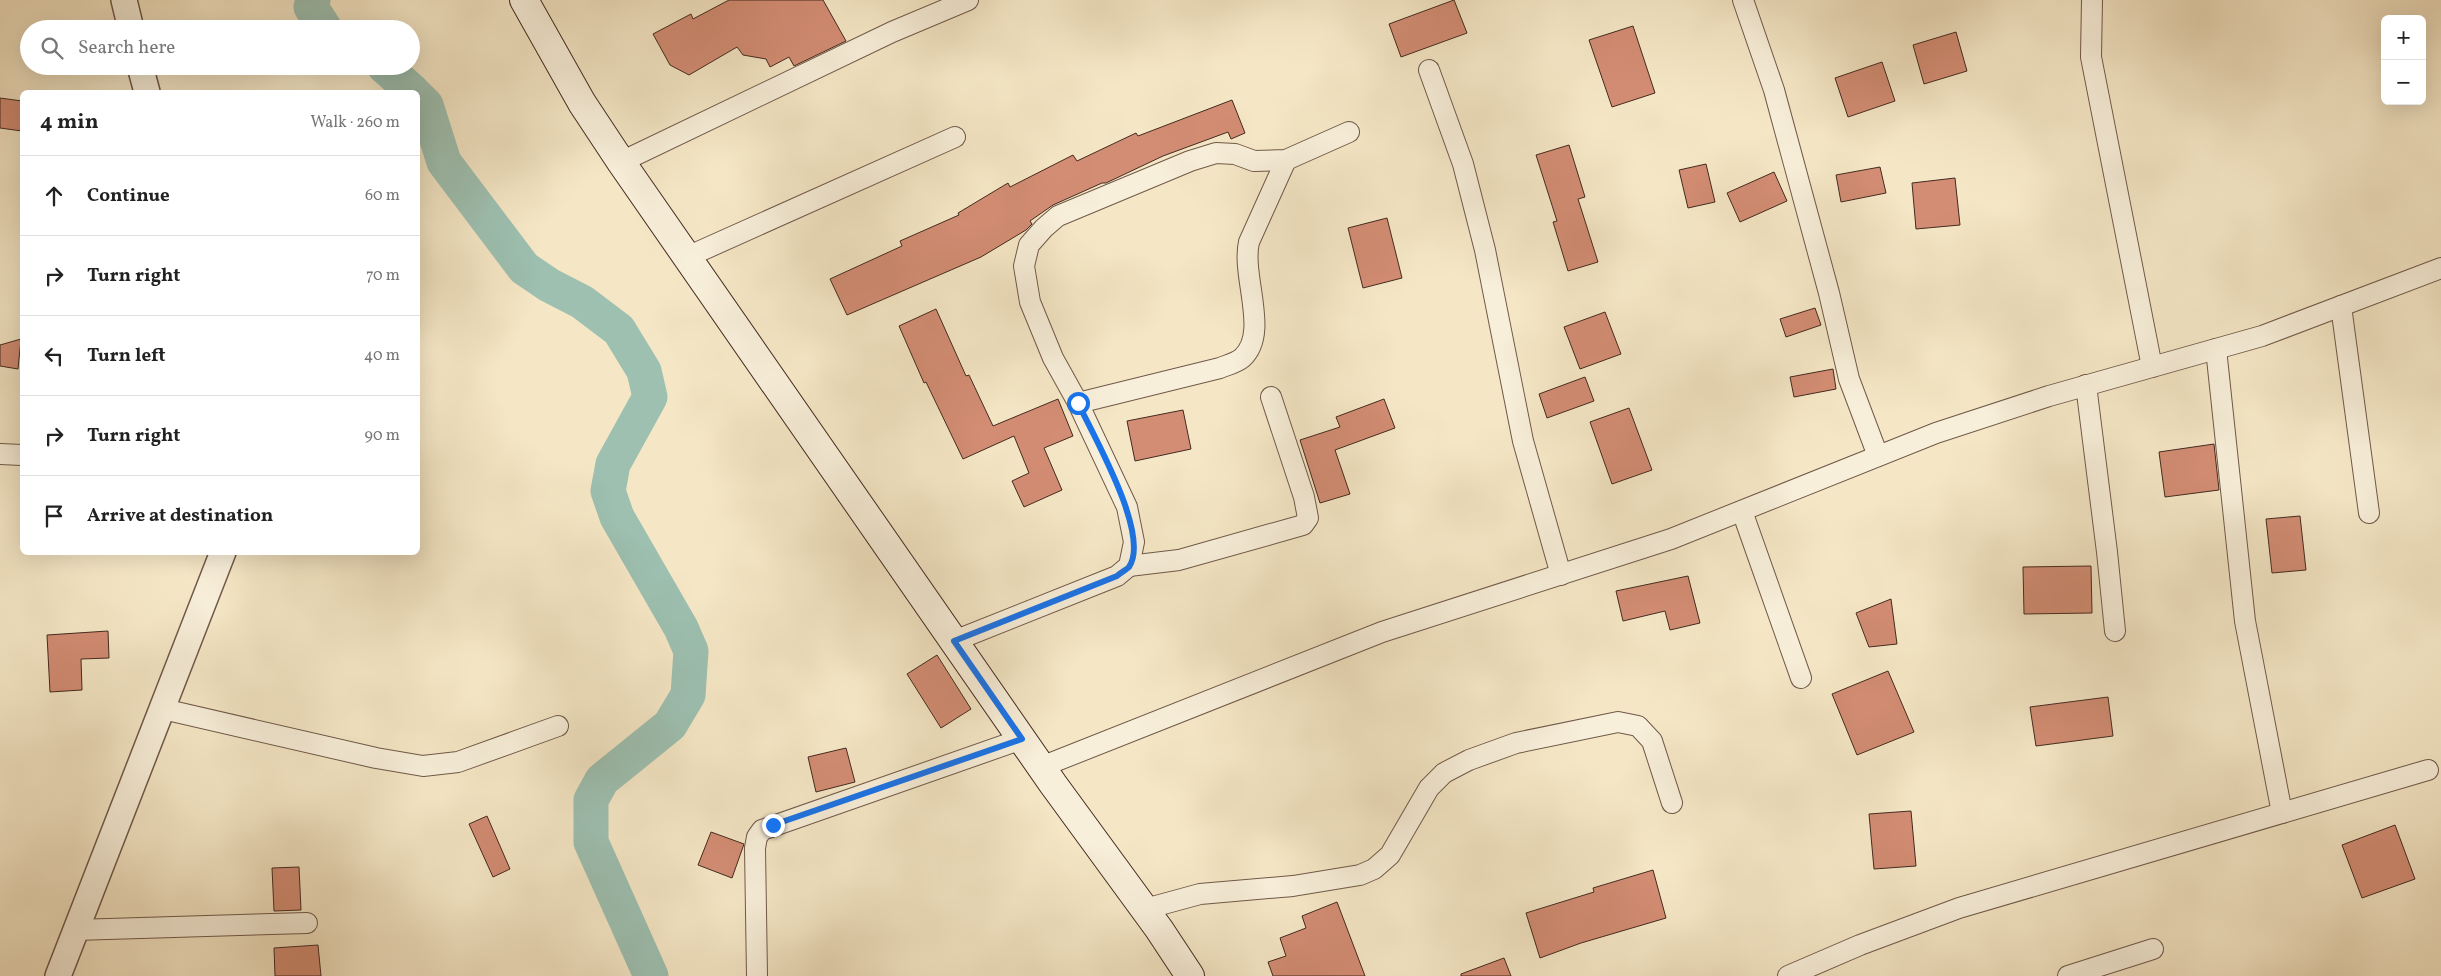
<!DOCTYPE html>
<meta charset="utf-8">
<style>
body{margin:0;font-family:Vollkorn,serif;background:#f6f6f6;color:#222}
.controls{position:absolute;right:15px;top:15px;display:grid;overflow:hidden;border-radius:8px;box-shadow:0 5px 20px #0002}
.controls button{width:45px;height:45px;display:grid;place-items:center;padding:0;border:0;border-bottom:1px solid #e0e0e0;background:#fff;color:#222;font:25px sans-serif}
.stop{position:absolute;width:15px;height:15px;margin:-11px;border:4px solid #1a73e8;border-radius:50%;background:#fff}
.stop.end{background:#1a73e8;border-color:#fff;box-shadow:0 1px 5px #0008}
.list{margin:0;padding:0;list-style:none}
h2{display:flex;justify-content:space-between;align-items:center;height:65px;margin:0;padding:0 20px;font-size:21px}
h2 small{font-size:16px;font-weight:400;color:#767676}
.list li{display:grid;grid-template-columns:32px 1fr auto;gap:15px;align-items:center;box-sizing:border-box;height:80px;padding:0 20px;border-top:1px solid #e0e0e0}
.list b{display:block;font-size:19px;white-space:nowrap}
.list em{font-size:16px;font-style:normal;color:#767676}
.icon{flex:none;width:28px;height:28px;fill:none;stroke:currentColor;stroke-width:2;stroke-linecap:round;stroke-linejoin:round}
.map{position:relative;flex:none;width:2441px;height:976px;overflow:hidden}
.search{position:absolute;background:#fff;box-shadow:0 5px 20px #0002;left:20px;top:20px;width:400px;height:55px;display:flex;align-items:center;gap:12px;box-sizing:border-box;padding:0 18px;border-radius:28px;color:#767676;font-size:19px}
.panel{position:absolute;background:#fff;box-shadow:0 5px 20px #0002;left:20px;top:90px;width:400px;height:465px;border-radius:8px}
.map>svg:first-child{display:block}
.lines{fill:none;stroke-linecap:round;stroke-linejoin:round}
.river{stroke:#9dc0b1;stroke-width:35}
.building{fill:#d38d74;stroke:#432a1f}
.minor-casing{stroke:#705949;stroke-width:22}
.tertiary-casing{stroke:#705949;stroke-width:28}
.secondary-casing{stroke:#432a1f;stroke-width:30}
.minor{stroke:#f8efda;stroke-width:20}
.tertiary{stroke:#f8efda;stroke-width:25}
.secondary{stroke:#f8efda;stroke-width:28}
.route{stroke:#1a73e8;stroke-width:6}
</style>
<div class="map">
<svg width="2441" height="976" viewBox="0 0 2441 976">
<rect width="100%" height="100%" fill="#f5e7c6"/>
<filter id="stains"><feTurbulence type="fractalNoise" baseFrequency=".004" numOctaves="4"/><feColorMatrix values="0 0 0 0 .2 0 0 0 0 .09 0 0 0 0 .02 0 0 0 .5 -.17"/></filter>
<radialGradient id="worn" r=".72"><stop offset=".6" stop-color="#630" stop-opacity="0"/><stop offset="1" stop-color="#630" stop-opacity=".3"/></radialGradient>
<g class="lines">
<!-- river -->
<g class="river">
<polyline points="313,0 311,7 325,29"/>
<polyline points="384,66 413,92"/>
<polyline points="418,97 426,105 444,162 524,268 549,285 582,302 619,330 644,371 650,397 613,464 608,491 617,517 681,628 691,651 688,695 670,725 602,780 591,800 591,842 651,976"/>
</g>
</g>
<!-- building -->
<g class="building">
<polygon points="729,0 823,0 846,41 794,66 789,57 770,67 766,59 743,55 737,47 689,75 670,65 653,34 691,14 693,19"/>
<polygon points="1454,0 1467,33 1401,57 1389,24"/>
<polygon points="1633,26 1655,93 1612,107 1589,40"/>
<polygon points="1956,32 1967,71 1924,84 1913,45"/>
<polygon points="1882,62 1895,101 1848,117 1835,78"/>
<polygon points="0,98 22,101 22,131 0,128"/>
<polygon points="1232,100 1245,133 1231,139 1228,132 1163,156 1106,183 1102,183 1053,205 1030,221 1032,224 1026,230 981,257 847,315 830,279 902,246 900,241 959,215 958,213 1008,183 1010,187 1073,155 1077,161 1136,133 1138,136"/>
<polygon points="1569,145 1585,197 1578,199 1598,262 1568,271 1553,222 1557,221 1536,155"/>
<polygon points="1706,164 1715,202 1688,208 1679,170"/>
<polygon points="1880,167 1886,193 1841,202 1836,175"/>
<polygon points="1774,172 1787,201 1740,222 1727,193"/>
<polygon points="1955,178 1960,225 1916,229 1912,183"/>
<polygon points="1387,218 1402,278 1363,288 1348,228"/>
<polygon points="1815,308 1821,325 1786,337 1780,319"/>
<polygon points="936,309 966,376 969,375 993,426 1058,399 1073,436 1044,448 1062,490 1024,507 1012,481 1029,473 1014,436 963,459 926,382 924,383 899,326"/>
<polygon points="1605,312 1621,354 1580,369 1564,327"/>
<polygon points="21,339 18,369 0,366 0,345"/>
<polygon points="1833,369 1836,389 1794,397 1790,377"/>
<polygon points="1585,377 1594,401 1547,418 1539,394"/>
<polygon points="1384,399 1395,428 1335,450 1350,494 1320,503 1300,440 1340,427 1336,417"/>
<polygon points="1629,408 1652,470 1612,484 1590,422"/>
<polygon points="1183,410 1191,449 1135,461 1127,421"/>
<polygon points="2214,444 2219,490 2165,497 2159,452"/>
<polygon points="2300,516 2306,570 2272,573 2266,519"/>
<polygon points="2091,566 2092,613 2024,614 2023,567"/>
<polygon points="1688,576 1700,623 1670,630 1665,611 1623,621 1616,591"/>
<polygon points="1891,599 1897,644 1869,647 1856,613"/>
<polygon points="108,631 109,658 81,659 82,690 50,692 47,635"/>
<polygon points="937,655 971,709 941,728 907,674"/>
<polygon points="1888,671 1914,732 1857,755 1832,694"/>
<polygon points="2108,697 2113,736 2036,746 2030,707"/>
<polygon points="846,748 855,782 816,792 808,757"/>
<polygon points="1911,811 1916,866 1874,869 1869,814"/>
<polygon points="487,816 510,869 493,877 469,824"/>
<polygon points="2395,825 2415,879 2362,898 2342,845"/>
<polygon points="711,832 744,844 732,878 698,865"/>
<polygon points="299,867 301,910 274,911 272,868"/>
<polygon points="1653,870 1666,918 1581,943 1540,958 1526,913 1594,892 1593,888"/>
<polygon points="1337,902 1365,976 1273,976 1268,962 1286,956 1280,938 1306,928 1302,916"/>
<polygon points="318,945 321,976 275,976 274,948"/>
<polygon points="1504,958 1511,976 1461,976 1461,974"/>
</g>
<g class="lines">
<defs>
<g id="minor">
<polyline points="1743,0 1774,90 1829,293 1849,379 1878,456"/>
<polyline points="2092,0 2091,57 2152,367"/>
<polyline points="1429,70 1463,164 1485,250 1523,441 1561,575"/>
<polyline points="621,162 892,32 968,0"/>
<polyline points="687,257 955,137"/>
<polyline points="2341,306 2369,513"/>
<polyline points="2216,349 2245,621 2282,813"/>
<polyline points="2086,385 2107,552 2115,631"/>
<path d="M1078,403L1220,368C1227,365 1236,363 1242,358C1270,333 1241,277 1249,242L1286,160"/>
<polyline points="0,454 22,455"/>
<polyline points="1742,511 1801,678"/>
<polyline points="1129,566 1179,560 1303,525 1308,518 1304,497 1271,397"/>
<polyline points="954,641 1117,576 1129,566 1134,542 1127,507 1078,403 1053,358 1030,302 1024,266 1029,245 1044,228 1058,216 1190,161 1216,153 1235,154 1254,161 1286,160 1349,132"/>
<polyline points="163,709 376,758 423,766 458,762 558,726"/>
<polyline points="1041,767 1382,632 1671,539 1936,433 2049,396 2262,336 2441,268"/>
<polyline points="1145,909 1200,894 1293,886 1360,875 1374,869 1390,855 1429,788 1444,773 1469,760 1516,743 1618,722 1638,726 1652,741 1672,803"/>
<polyline points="75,930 307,923"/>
<polyline points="757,976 755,848 757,837 762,830 1022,739"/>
<polyline points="1788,976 1860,945 1959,908 2428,770"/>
<polyline points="2068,976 2153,949"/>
</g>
<g id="tertiary">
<polyline points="124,0 131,29"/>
<polyline points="140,66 147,92"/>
<polyline points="58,976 223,552"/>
</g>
<polyline id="secondary" points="524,0 582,103 621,162 1053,784 1159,929 1190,976"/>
</defs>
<!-- minor casing -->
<use href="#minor" class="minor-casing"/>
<!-- tertiary casing -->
<use href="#tertiary" class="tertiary-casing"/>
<!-- secondary casing -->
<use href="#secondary" class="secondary-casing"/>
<!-- minor -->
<use href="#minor" class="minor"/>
<!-- tertiary -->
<use href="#tertiary" class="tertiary"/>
<!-- secondary -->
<use href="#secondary" class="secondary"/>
</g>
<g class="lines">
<!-- route -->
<path class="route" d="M773,825L1022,739L954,641L1117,576C1120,573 1126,570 1129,567C1151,535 1093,435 1078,403"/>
</g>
<rect width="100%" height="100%" filter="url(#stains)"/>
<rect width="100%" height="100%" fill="url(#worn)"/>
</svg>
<div class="controls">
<button>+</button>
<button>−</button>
</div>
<div class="stop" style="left:1078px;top:403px"></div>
<div class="stop end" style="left:773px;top:825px"></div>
<div class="search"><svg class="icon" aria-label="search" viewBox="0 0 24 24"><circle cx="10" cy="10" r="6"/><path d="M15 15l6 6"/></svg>Search here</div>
<section class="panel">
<h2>4 min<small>Walk · 260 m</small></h2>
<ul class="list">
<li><svg class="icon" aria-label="ahead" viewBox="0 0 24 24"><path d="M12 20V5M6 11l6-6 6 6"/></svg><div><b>Continue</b></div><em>60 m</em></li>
<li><svg class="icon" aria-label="right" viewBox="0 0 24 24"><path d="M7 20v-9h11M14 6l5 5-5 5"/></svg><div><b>Turn right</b></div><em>70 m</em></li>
<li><svg class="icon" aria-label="left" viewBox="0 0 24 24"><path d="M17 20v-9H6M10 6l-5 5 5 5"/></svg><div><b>Turn left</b></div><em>40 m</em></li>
<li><svg class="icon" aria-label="right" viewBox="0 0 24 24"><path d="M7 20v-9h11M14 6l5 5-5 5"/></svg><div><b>Turn right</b></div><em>90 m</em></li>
<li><svg class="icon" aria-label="arrive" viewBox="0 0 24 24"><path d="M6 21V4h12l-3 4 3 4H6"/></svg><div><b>Arrive at destination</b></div></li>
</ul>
</section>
</div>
